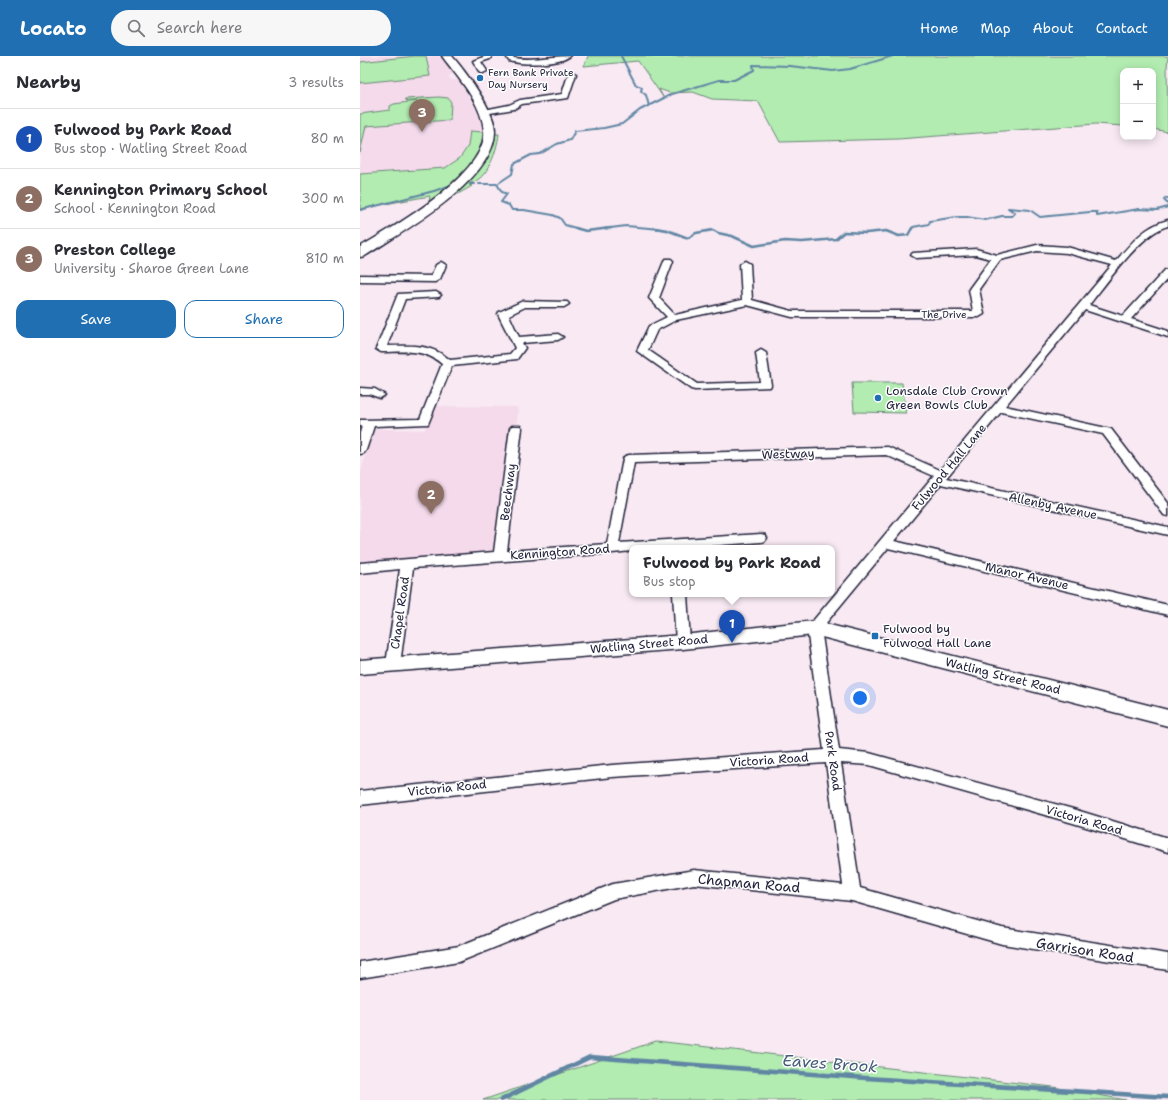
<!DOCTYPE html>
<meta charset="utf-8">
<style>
body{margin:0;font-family:"Shantell Sans",sans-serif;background:#f7f7f7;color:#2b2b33}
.controls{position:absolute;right:12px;top:12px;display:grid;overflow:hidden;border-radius:8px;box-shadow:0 2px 10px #0003}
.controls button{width:36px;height:36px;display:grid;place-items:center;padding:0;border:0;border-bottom:1px solid #e1e1e2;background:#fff;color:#2b2b33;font:20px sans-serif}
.you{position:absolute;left:500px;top:642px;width:14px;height:14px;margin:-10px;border:3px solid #fff;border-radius:50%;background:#1a73e8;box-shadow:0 0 0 6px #1a73e833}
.badge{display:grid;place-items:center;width:26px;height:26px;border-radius:50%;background:#1f6fb2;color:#fff;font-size:13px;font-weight:700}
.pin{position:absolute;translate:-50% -33px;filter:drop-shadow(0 1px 2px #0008)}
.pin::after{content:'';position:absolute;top:21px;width:14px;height:12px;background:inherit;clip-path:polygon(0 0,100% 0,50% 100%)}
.popup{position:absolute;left:269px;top:489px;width:206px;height:52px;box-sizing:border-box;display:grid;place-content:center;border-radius:8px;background:#fff;filter:drop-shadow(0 1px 3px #0005);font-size:13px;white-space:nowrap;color:#7c7c81}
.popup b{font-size:15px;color:#2b2b33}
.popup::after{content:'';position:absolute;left:50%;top:100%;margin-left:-8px;border:8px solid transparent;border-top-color:#fff}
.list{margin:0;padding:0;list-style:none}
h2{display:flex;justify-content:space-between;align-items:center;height:52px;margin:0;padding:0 16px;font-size:17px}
h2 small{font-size:13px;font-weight:400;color:#7c7c81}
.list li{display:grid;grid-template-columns:26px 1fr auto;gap:12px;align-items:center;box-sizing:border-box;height:60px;padding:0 16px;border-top:1px solid #e1e1e2}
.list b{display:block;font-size:15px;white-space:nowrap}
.list p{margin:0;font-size:13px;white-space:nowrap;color:#7c7c81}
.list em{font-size:13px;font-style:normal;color:#7c7c81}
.actions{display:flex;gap:8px;padding:12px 16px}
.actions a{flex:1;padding:9px 0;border:1px solid #1f6fb2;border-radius:12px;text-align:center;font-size:14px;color:#1f6fb2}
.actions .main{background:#1f6fb2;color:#fff}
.icon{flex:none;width:22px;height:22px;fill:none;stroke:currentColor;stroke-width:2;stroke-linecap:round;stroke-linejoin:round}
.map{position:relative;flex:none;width:808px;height:1044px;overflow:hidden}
header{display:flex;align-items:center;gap:24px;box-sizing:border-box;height:56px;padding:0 20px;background:#1f6fb2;color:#fff}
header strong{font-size:19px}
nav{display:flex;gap:22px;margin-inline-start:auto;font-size:14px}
.search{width:280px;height:36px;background:#f7f7f7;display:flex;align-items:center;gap:10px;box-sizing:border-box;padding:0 14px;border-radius:22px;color:#7c7c81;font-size:15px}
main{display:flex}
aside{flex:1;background:#fff}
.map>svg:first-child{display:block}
.built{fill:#f4daeb}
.green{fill:#b2ecb1;stroke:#6a8776}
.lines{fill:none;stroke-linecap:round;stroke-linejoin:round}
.stream-far2{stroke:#6086a3;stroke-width:2}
.stream-far1{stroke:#6086a3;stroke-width:2.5}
.stream{stroke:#6086a3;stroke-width:4.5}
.street-casing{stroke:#22223b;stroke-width:3}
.secondary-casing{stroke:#22223b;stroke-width:3}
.street{fill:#fff;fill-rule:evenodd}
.secondary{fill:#fff;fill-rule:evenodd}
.poi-dot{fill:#1f6fb2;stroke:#fff;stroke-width:1.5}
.labels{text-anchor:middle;stroke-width:3;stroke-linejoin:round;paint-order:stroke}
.far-poi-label{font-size:10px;fill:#22223b;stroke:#fff;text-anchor:start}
.far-street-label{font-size:10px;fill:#22223b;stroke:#fff}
.poi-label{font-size:12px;fill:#22223b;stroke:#fff;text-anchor:start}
.street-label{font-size:12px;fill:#22223b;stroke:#fff}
.near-street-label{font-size:14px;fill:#22223b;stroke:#fff}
.near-water-label{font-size:16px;font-style:italic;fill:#465c78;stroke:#fff}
</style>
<header>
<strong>Locato</strong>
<div class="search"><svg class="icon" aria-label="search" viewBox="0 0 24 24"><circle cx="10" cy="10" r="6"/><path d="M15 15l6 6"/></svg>Search here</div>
<nav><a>Home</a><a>Map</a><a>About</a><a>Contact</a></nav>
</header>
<main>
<aside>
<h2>Nearby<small>3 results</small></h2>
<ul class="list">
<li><span class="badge" style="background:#1a4fb4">1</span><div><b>Fulwood by Park Road</b><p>Bus stop · Watling Street Road</p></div><em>80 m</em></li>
<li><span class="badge" style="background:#8d6e63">2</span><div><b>Kennington Primary School</b><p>School · Kennington Road</p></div><em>300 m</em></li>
<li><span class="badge" style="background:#8d6e63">3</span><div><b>Preston College</b><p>University · Sharoe Green Lane</p></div><em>810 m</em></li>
</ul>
<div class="actions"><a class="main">Save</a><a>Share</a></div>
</aside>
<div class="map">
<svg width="808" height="1044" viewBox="0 0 808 1044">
<rect width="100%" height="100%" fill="#f8e9f3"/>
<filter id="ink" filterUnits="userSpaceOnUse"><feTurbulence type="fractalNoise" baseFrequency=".025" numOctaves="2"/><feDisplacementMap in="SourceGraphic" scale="8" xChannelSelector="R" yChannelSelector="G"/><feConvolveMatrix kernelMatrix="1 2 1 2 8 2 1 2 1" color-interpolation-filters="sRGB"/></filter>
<g filter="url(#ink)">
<!-- built -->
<g class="built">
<polygon points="9,0 79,0 93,15 93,18 88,20 91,24 99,24 102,27 121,64 124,75 121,90 115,104 0,152 0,1"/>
<polygon points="73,350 157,351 158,357 137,497 0,507 0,419 13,373 65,374"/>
</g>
<!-- green -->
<g class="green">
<polygon points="55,0 66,0 70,20 0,27 0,6"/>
<polygon points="228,0 808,0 807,11 808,76 793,73 793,15 763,15 763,70 736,68 538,83 420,86 398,45 352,43 333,36 310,37 299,33 303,41 278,5 224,10"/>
<polygon points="79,41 88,42 91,46 90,64 6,70 0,97 0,58 30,54 30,50 34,48 57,45 47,45 45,43"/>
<path d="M110,75L123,76C121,108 93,129 69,145L70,140L36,146L0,153V118L85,112L100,102L108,90Z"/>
<path d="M135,78H139C137,94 128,124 110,127L109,129L112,130L98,138H94L112,121L128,102Z"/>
<polygon points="492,327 542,327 546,357 494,356"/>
<polygon points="296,985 693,1031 766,1044 123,1044"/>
</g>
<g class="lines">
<!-- stream-far2 -->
<g class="stream-far2">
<polyline points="261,0 276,29 282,31 281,35 286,39 289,50"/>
<polyline points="110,128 114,128"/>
<polyline points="119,128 137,128 152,118 154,108 171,99 180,98 197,88 210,84 215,75 244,72 262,68 280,54 312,38 359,24 374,24 394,14 393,9 430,10 473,15 490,13 533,0"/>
<polyline points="137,128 142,136 147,138 141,146 149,149 152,154 164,154 193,159 200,162 205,169 219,173"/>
<polyline points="808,142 805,142 804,144 808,148"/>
<polyline points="0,154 74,135 91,129"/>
<polyline points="243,173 266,170 301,173"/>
<polyline points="552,173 553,171 569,168 570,165 597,161 607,161 625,164 642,160 652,160 655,157 648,152 670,154 680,161 730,156 737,156 737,160 779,153 797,154 808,151 808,149"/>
</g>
<!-- stream-far1 -->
<g class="stream-far1">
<polyline points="215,172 226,175 251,172"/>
<polyline points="295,172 307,174 328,182 336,177 353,174 358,177 372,180 394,190 425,185 442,186 476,183 484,176 506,177 526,175 539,180 548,179 552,172"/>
</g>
<!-- stream -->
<polyline class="stream" points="141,1044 230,1001 506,1022 808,1041"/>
<defs>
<g id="street">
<polygon points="126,0 132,0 130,3 121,6 127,15 123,17 120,17 113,5"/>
<path d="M146,0H152L154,2C173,5 191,0 210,0C199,9 163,9 149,5Z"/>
<polygon points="209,16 212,16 216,18 208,42 162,48 154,53 124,58 120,56 124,54 149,49 160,44 202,38"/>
<path d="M808,164V170C782,176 746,228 729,249L763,260L805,214L808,213V222L771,263L808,275V281L725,254L645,350L751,373L808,447V460L804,459L743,378L641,356L586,422L808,471V479L581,428L534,485L808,549V559L528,492L461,573L479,694L509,697L713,753L808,782V796L713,767L509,709L481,707L500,832L642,872L808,898V914L642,888L492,845L334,828L254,843L99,906L0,922V906L99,890L253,828L334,814L483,829L466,707L252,721L0,749V735L252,709L464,694L447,572L574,420L526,399L274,407L259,487L401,478L405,479L407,482L405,485L401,486L319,492H272V495L252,497L53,512L40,608L38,612L33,613L28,612L26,608L40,513L0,517V507L134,496L150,372L152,370H160L162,372L147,495L247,488L263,403L265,400L269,399L528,391L580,414L752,209L707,197L677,195L640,204L619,233L624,258L619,261H432L387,249L316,264L297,274L288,294L337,328L400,326L396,297L401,294L406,297L411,329L410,331L335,334L331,333L277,295L289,270L307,261L289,242L305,203H311L313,205L299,242L315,259L382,244L380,208L385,205L390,208L392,244L432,255H613L609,233L631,203L616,199L556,202L551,199L553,197L616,193L637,199L677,189L707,191L756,205C771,187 785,170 808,164Z"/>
<polygon points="81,206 86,209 80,223 75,226 0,225 0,219 71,220 76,209"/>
<path d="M76,236L81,239L79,241L45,243L27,290C52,290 70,287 90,304L150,298L155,292L138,258L139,256L163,245L207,246L209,248L204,251H165L149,259L159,281L198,278L203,281L198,284L162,287L165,292L157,303L92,310L68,368L14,370L6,394L4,397L0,398V377L2,370H0V364L60,363L82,308C63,292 44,296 21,296L16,293L38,238Z"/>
<polygon points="0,332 15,333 25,339 20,342 9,338 0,338"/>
<polygon points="313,538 327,538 330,586 328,590 323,591 318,590 316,586"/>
</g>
<g id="secondary">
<path d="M82,0H92C105,15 136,56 135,76C134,125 42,176 5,200L0,201V191C32,172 129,117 124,74C121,46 98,22 82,0Z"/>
<polygon points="454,565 808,654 808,670 454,579 323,593 0,618 0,604 323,579"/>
</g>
</defs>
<!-- street casing -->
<use href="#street" class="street-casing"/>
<!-- secondary casing -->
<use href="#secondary" class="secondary-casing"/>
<!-- street -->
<use href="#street" class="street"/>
<!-- secondary -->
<use href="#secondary" class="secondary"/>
</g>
</g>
<!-- markers -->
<g class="poi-dot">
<circle cx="120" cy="22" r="4"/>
<circle cx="518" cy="342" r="4"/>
<rect x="511" y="576" width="8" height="8" rx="2"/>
</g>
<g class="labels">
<!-- far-poi labels -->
<g class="far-poi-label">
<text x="128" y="20">Fern Bank Private<tspan x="128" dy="12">Day Nursery</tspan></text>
</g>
<!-- far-street labels -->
<g class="far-street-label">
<text x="584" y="262">The Drive</text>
</g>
<!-- poi labels -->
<g class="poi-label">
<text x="526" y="339">Lonsdale Club Crown<tspan x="526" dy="14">Green Bowls Club</tspan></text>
<text x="523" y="577">Fulwood by<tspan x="523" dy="14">Fulwood Hall Lane</tspan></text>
</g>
<!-- street labels -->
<g class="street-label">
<text transform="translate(428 398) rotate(-2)" y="4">Westway</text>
<text transform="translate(589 411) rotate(-50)" y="4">Fulwood Hall Lane</text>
<text transform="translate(148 436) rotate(-83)" y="4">Beechway</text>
<text transform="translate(693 450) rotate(12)" y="4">Allenby Avenue</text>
<text transform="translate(200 496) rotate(-4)" y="4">Kennington Road</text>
<text transform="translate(667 520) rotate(13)" y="4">Manor Avenue</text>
<text transform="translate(40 557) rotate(-82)" y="4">Chapel Road</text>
<text transform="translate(289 588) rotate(-5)" y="4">Watling Street Road</text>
<text transform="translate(643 620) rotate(14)" y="4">Watling Street Road</text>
<text transform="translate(409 704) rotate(-4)" y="4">Victoria Road</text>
<text transform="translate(473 705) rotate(82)" y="4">Park Road</text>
<text transform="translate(87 732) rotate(-6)" y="4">Victoria Road</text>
<text transform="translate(724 764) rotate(16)" y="4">Victoria Road</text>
</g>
<!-- near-street labels -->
<g class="near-street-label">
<text transform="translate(389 827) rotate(5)" y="5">Chapman Road</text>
<text transform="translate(725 894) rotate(9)" y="5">Garrison Road</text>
</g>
<!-- near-water labels -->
<g class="near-water-label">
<text transform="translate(470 1007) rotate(4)" y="6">Eaves Brook</text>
</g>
</g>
</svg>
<div class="controls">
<button>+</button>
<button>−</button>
</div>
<div class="you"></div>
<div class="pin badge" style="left:372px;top:587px;background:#1a4fb4">1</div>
<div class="popup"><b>Fulwood by Park Road</b>Bus stop</div>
<div class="pin badge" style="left:71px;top:458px;background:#8d6e63">2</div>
<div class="pin badge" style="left:62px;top:76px;background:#8d6e63">3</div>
</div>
</main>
